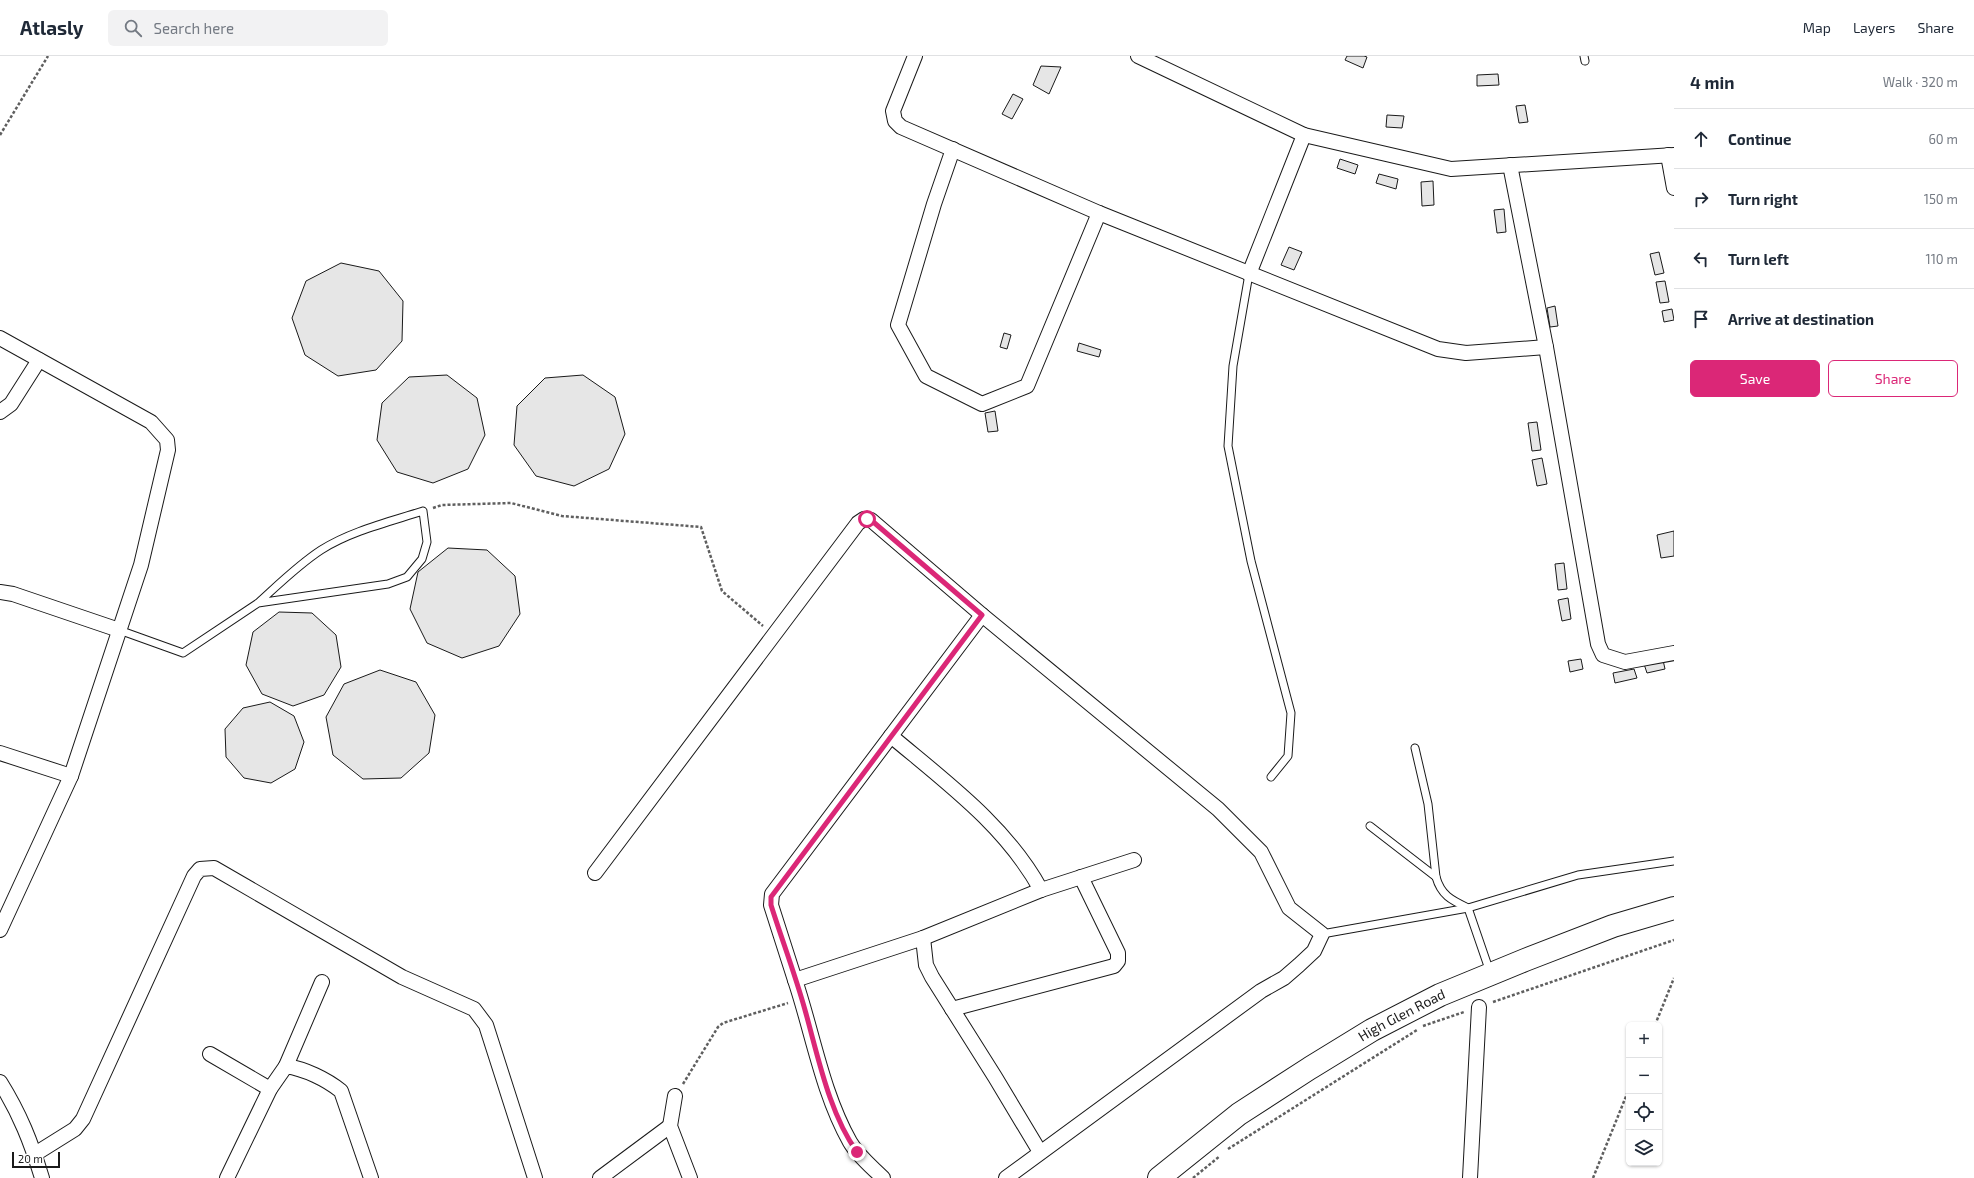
<!DOCTYPE html>
<meta charset="utf-8">
<style>
body{margin:0;font-family:"Exo 2",sans-serif;background:#f2f2f3;color:#1f2937}
.controls{position:absolute;right:12px;bottom:12px;display:grid;overflow:hidden;border-radius:6px;box-shadow:0 1px 3px #0004}
.controls button{width:36px;height:36px;display:grid;place-items:center;padding:0;border:0;border-bottom:1px solid #e0e1e3;background:#fff;color:#1f2937;font:20px sans-serif}
.scale{position:absolute;left:12px;bottom:10px;width:48px;box-sizing:border-box;padding-left:4px;border:2px solid #1a1a1a;border-top:0;font-size:11px;line-height:14px;white-space:nowrap;color:#1a1a1a;-webkit-text-stroke:3px #fff;paint-order:stroke}
.stop{position:absolute;width:12px;height:12px;margin:-9px;border:3px solid #db2777;border-radius:50%;background:#fff}
.stop.end{background:#db2777;border-color:#fff;box-shadow:0 1px 4px #0008}
.list{margin:0;padding:0;list-style:none}
h2{display:flex;justify-content:space-between;align-items:center;height:52px;margin:0;padding:0 16px;font-size:17px}
h2 small{font-size:13px;font-weight:400;color:#747a83}
.list li{display:grid;grid-template-columns:26px 1fr auto;gap:12px;align-items:center;box-sizing:border-box;height:60px;padding:0 16px;border-top:1px solid #e0e1e3}
.list b{display:block;font-size:15px;white-space:nowrap}
.list em{font-size:13px;font-style:normal;color:#747a83}
.actions{display:flex;gap:8px;padding:12px 16px}
.actions a{flex:1;padding:9px 0;border:1px solid #db2777;border-radius:6px;text-align:center;font-size:14px;color:#db2777}
.actions .main{background:#db2777;color:#fff}
.icon{flex:none;width:22px;height:22px;fill:none;stroke:currentColor;stroke-width:2;stroke-linecap:round;stroke-linejoin:round}
.map{position:relative;flex:none;width:1674px;height:1122px;overflow:hidden}
header{display:flex;align-items:center;gap:24px;box-sizing:border-box;height:56px;padding:0 20px;background:#fff;border-bottom:1px solid #e0e1e3}
header strong{font-size:19px}
nav{display:flex;gap:22px;margin-inline-start:auto;font-size:14px}
.search{width:280px;height:36px;background:#f2f2f3;display:flex;align-items:center;gap:10px;box-sizing:border-box;padding:0 14px;border-radius:6px;color:#747a83;font-size:15px}
main{display:flex}
aside{flex:1;background:#fff}
.map>svg:first-child{display:block}
.building{fill:#e6e6e6;stroke:#1a1a1a}
.lines{fill:none;stroke-linecap:round;stroke-linejoin:round}
.lane-casing{stroke:#1a1a1a;stroke-width:9}
.street-casing{stroke:#1a1a1a;stroke-width:16}
.primary-casing{stroke:#1a1a1a;stroke-width:24}
.path{stroke:#5f5f5f;stroke-width:2.5;stroke-dasharray:3 2;stroke-linecap:butt}
.lane{stroke:#fff;stroke-width:7}
.street{stroke:#fff;stroke-width:14}
.primary{stroke:#fff;stroke-width:22}
.route{stroke:#db2777;stroke-width:5}
.labels{text-anchor:middle;stroke-width:3;stroke-linejoin:round;paint-order:stroke}
.street-label{font-size:14px;fill:#1a1a1a;stroke:#fff}
</style>
<header>
<strong>Atlasly</strong>
<div class="search"><svg class="icon" aria-label="search" viewBox="0 0 24 24"><circle cx="10" cy="10" r="6"/><path d="M15 15l6 6"/></svg>Search here</div>
<nav><a>Map</a><a>Layers</a><a>Share</a></nav>
</header>
<main>
<div class="map">
<svg width="1674" height="1122" viewBox="0 0 1674 1122">
<rect width="100%" height="100%" fill="#fff"/>
<!-- building -->
<g class="building">
<polygon points="1347,0 1364,0 1367,1 1363,12 1345,4"/>
<polygon points="1041,10 1061,11 1049,38 1033,29"/>
<polygon points="1498,18 1499,29 1477,30 1477,19"/>
<polygon points="1013,38 1023,43 1012,63 1002,58"/>
<polygon points="1525,49 1528,66 1519,67 1516,50"/>
<polygon points="1387,59 1404,60 1402,72 1386,71"/>
<polygon points="1340,103 1358,109 1355,118 1337,112"/>
<polygon points="1379,118 1398,123 1396,133 1376,127"/>
<polygon points="1433,125 1434,149 1422,150 1421,126"/>
<polygon points="1504,153 1506,176 1497,177 1494,154"/>
<polygon points="1289,191 1302,196 1294,214 1281,209"/>
<polygon points="1659,196 1664,217 1655,219 1650,198"/>
<polygon points="341,207 379,215 403,245 402,285 376,314 338,320 305,299 292,262 306,225"/>
<polygon points="1665,225 1669,246 1660,247 1656,226"/>
<polygon points="1555,250 1558,270 1550,271 1547,252"/>
<polygon points="1672,253 1674,264 1664,266 1662,255"/>
<polygon points="1004,277 1011,279 1007,293 1000,291"/>
<polygon points="1079,287 1101,294 1099,301 1077,295"/>
<polygon points="447,319 477,342 485,379 468,413 433,427 397,416 377,384 382,347 409,321"/>
<polygon points="583,319 615,341 625,378 609,413 574,430 536,420 514,389 517,350 545,322"/>
<polygon points="995,355 998,375 988,376 985,357"/>
<polygon points="1537,366 1541,394 1532,395 1528,367"/>
<polygon points="1542,402 1547,428 1537,430 1532,404"/>
<polygon points="1674,475 1674,500 1661,502 1657,479"/>
<polygon points="448,492 487,494 515,520 520,558 499,590 462,602 427,587 410,553 418,516"/>
<polygon points="1564,507 1567,533 1558,534 1555,508"/>
<polygon points="1568,542 1571,563 1562,565 1558,544"/>
<polygon points="279,556 312,557 336,579 341,611 324,639 293,650 262,638 246,609 253,576"/>
<polygon points="1581,603 1583,613 1570,616 1568,605"/>
<polygon points="1663,604 1665,613 1647,617 1644,608"/>
<polygon points="1634,613 1637,622 1615,627 1613,617"/>
<polygon points="380,614 416,626 435,659 429,697 401,722 363,723 333,699 326,661 344,628"/>
<polygon points="270,646 294,660 304,686 295,713 271,727 244,722 226,701 225,673 243,652"/>
</g>
<g class="lines">
<defs>
<g id="lane">
<polyline points="1584,0 1585,5"/>
<polyline points="1249,218 1233,310 1228,390 1251,505 1291,657 1288,700 1271,721"/>
<path d="M119,574L183,597L258,547L388,528L407,521L422,503L427,486L423,455C389,466 351,475 321,494C298,509 278,529 258,547"/>
<path d="M1415,692L1428,748L1436,821C1441,839 1451,844 1468,852L1490,916"/>
<polyline points="1370,770 1436,821"/>
<polyline points="1322,878 1468,852 1578,819 1674,805"/>
</g>
<g id="street">
<polyline points="915,0 893,55 895,65 901,71 1099,157 1438,293 1466,297 1546,291"/>
<polyline points="1138,0 1304,79 1451,113 1674,99"/>
<polyline points="953,93 934,148 898,269 926,320 982,348 1027,330 1099,157"/>
<polyline points="1668,99 1674,132"/>
<polyline points="1510,109 1546,291 1598,588 1603,599 1625,606 1674,597"/>
<polyline points="1249,218 1304,79"/>
<polyline points="0,282 151,366 167,384 168,394 141,509 71,720 0,874"/>
<polyline points="0,356 11,348 39,304"/>
<polyline points="0,536 13,538 119,574"/>
<polyline points="982,559 772,838 771,849 795,924 923,882 1041,834 1134,804"/>
<path d="M891,680C947,727 1006,770 1041,834"/>
<polyline points="0,697 71,720"/>
<polyline points="595,817 858,467 864,463 871,464 982,559 1218,753 1261,796 1289,852 1322,878 1314,895 1299,909 1284,922 1261,935 1006,1122"/>
<polyline points="923,882 926,909 932,921 995,1021 1040,1096"/>
<path d="M795,924C813,978 822,1036 850,1086C858,1100 872,1111 883,1122"/>
<polyline points="952,953 1114,910 1118,905 1118,897 1081,821"/>
<polyline points="210,998 270,1033"/>
<polyline points="286,1010 322,926"/>
<path d="M0,1026C20,1058 31,1086 42,1122"/>
<polyline points="675,1040 670,1070 690,1122"/>
<polyline points="35,1098 75,1073 83,1063 194,820 200,813 214,812 402,921 474,953 486,969 535,1122"/>
<path d="M227,1122L270,1033L286,1010C305,1013 326,1023 341,1035L371,1122"/>
<polyline points="600,1122 670,1070"/>
<polyline points="1470,1122 1479,951"/>
</g>
<g id="primary">
<path id="s1" d="M1159,1122L1239,1058L1310,1012L1372,974L1440,939L1525,904L1613,870L1674,852"/>
</g>
</defs>
<!-- lane casing -->
<use href="#lane" class="lane-casing"/>
<!-- street casing -->
<use href="#street" class="street-casing"/>
<!-- primary casing -->
<use href="#primary" class="primary-casing"/>
<!-- path -->
<g class="path">
<polyline points="0,79 48,0"/>
<polyline points="433,452 442,449 511,447 562,460 701,471 722,535 763,570"/>
<polyline points="1493,946 1674,884"/>
<polyline points="1655,969 1674,922"/>
<polyline points="1423,970 1464,956"/>
<polyline points="683,1028 718,971 723,967 788,947"/>
<polyline points="1228,1093 1417,974"/>
<polyline points="1193,1122 1220,1100"/>
<polyline points="1593,1122 1629,1033"/>
</g>
<!-- lane -->
<use href="#lane" class="lane"/>
<!-- street -->
<use href="#street" class="street"/>
<!-- primary -->
<use href="#primary" class="primary"/>
</g>
<g class="lines">
<!-- route -->
<path class="route" d="M857,1096C829,1057 818,1000 805,954C795,918 782,884 771,849V841L982,559L871,464L867,463"/>
</g>
<g class="labels">
<!-- street labels -->
<g class="street-label">
<text dy="5" stroke="none"><textPath href="#s1" startOffset="293">High Glen Road</textPath></text>
</g>
</g>
</svg>
<div class="controls">
<button>+</button>
<button>−</button>
<button><svg class="icon" aria-label="locate" viewBox="0 0 24 24"><circle cx="12" cy="12" r="6"/><path d="M12 2v4M12 18v4M2 12h4M18 12h4"/></svg></button>
<button><svg class="icon" aria-label="layers" viewBox="0 0 24 24"><path d="M12 4l9 5-9 5-9-5zM3 14l9 5 9-5"/></svg></button>
</div>
<div class="scale">20 m</div>
<div class="stop" style="left:867px;top:463px"></div>
<div class="stop end" style="left:857px;top:1096px"></div>
</div>
<aside>
<h2>4 min<small>Walk · 320 m</small></h2>
<ul class="list">
<li><svg class="icon" aria-label="ahead" viewBox="0 0 24 24"><path d="M12 20V5M6 11l6-6 6 6"/></svg><div><b>Continue</b></div><em>60 m</em></li>
<li><svg class="icon" aria-label="right" viewBox="0 0 24 24"><path d="M7 20v-9h11M14 6l5 5-5 5"/></svg><div><b>Turn right</b></div><em>150 m</em></li>
<li><svg class="icon" aria-label="left" viewBox="0 0 24 24"><path d="M17 20v-9H6M10 6l-5 5 5 5"/></svg><div><b>Turn left</b></div><em>110 m</em></li>
<li><svg class="icon" aria-label="arrive" viewBox="0 0 24 24"><path d="M6 21V4h12l-3 4 3 4H6"/></svg><div><b>Arrive at destination</b></div></li>
</ul>
<div class="actions"><a class="main">Save</a><a>Share</a></div>
</aside>
</main>
